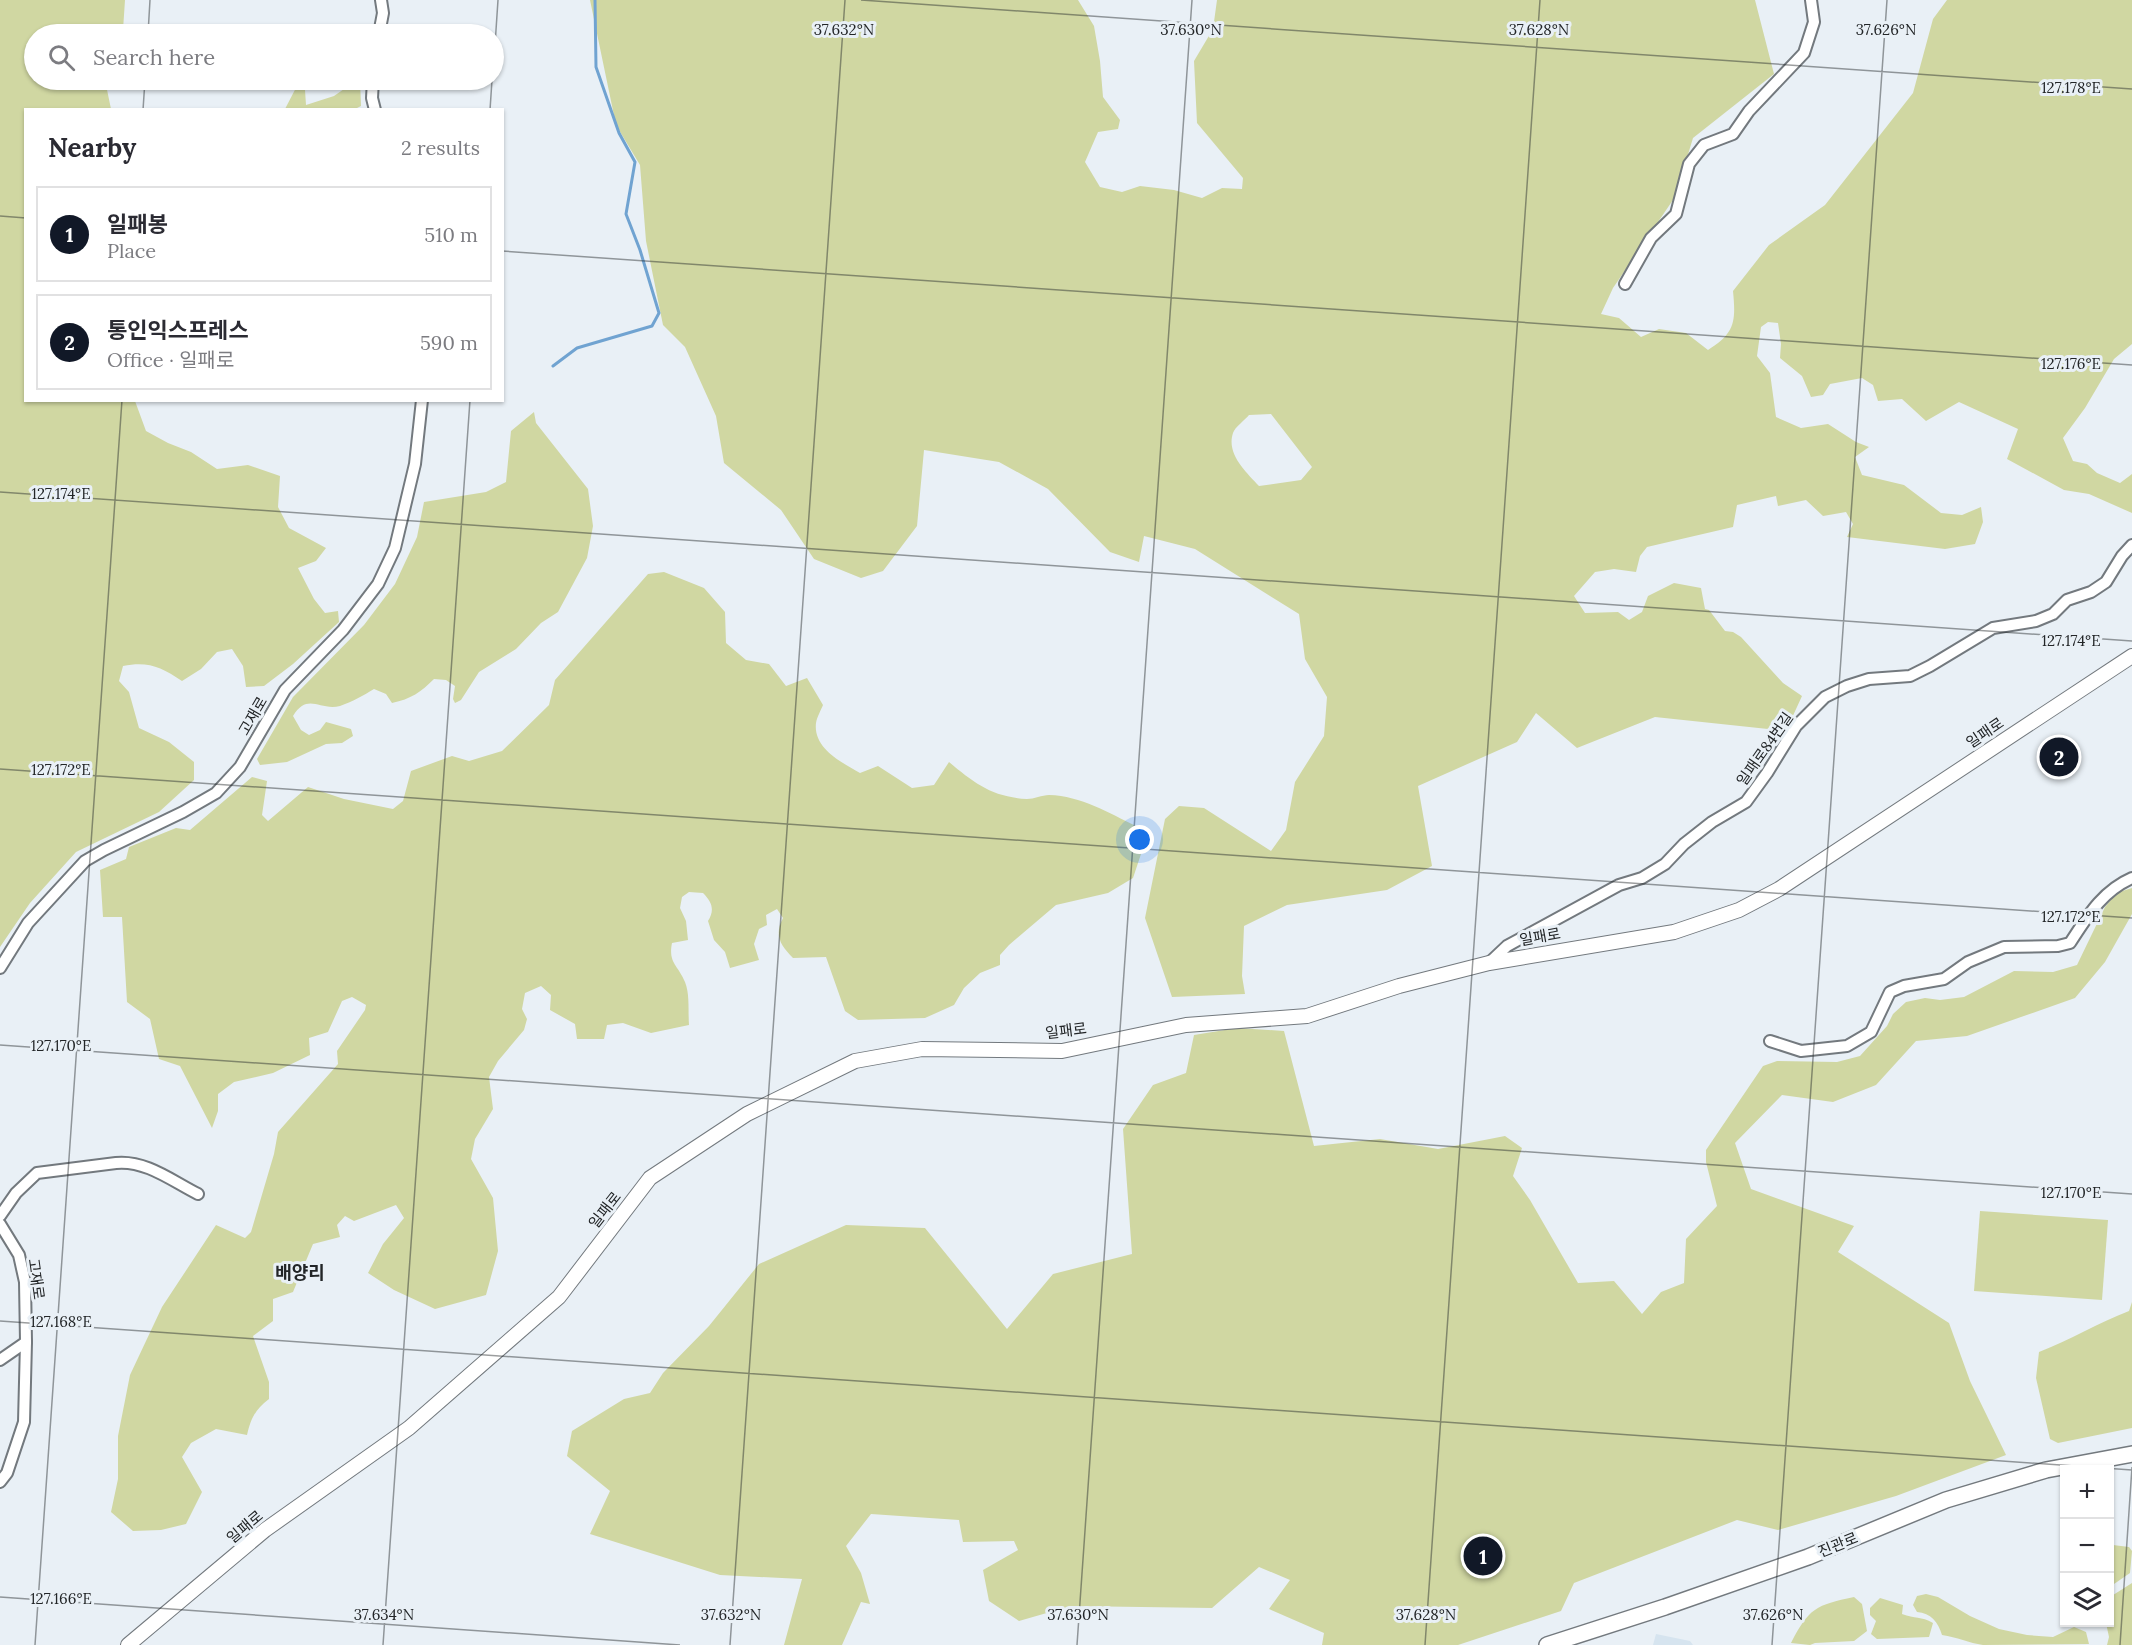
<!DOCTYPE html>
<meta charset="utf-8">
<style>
body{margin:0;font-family:Lora,"Noto Sans KR",serif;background:#f7f7f7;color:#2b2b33}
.controls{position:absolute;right:18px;bottom:18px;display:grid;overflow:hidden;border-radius:0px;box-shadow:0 2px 4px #0004}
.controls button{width:54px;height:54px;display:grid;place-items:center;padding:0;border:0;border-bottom:2px solid #e1e1e2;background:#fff;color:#2b2b33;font:30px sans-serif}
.you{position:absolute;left:1140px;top:840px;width:21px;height:21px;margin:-15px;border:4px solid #fff;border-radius:50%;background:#1a73e8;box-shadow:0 0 0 9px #1a73e833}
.badge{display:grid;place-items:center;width:39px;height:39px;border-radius:50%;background:#111827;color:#fff;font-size:20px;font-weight:700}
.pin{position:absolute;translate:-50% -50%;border:3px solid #fff;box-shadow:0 2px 6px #0006}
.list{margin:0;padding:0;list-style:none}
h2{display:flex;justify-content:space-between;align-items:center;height:78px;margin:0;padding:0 24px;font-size:26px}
h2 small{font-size:20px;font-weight:400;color:#7c7c81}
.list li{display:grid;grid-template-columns:39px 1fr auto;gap:18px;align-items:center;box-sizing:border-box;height:96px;margin:0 12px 12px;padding:0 12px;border:2px solid #e1e1e2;border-radius:0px}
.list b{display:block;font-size:22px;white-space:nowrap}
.list p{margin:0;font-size:20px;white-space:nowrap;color:#7c7c81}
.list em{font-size:20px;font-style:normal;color:#7c7c81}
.icon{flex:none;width:33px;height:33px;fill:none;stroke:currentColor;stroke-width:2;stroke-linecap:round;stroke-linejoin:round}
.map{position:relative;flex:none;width:2132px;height:1645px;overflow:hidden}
.search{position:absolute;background:#fff;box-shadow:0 2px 4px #0004;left:24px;top:24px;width:480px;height:66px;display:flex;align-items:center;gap:15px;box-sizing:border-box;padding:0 21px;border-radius:33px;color:#7c7c81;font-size:22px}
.panel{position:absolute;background:#fff;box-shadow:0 2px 4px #0004;left:24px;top:108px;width:480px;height:294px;border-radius:0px}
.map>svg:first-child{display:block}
.built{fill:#d6e4ef}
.green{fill:#d0d7a2;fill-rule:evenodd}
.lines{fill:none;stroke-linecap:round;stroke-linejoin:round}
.stream{stroke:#70a3d1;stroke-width:3}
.minor-casing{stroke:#73797e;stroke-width:14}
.tertiary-casing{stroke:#73797e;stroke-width:16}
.secondary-casing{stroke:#73797e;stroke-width:18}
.minor{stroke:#fff;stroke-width:10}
.tertiary{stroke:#fff;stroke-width:14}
.secondary{stroke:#fff;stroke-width:15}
.ticks{fill:none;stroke:#222527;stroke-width:1.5;stroke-opacity:0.45}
.labels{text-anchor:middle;stroke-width:6;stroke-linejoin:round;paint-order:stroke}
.street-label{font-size:15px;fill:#222527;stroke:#e9f0f6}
.quarter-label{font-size:18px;font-weight:bold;fill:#222527;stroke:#e9f0f6}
.ticks-label{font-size:15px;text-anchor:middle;fill:#222527;stroke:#e9f0f6;stroke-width:6;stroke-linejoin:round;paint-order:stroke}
</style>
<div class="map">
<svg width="2132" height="1645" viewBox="0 0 2132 1645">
<rect width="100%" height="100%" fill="#e9f0f6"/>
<!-- built -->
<polygon class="built" points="1656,1634 1690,1641 1693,1645 1653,1645"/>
<!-- green -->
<g class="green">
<path d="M0,0H125L123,30L105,34H34V80H105L111,109L26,110V400L135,401L146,431L168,443L191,452L217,469L248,465L280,476L278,507L289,528L326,548L316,561L298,568L314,599L325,613L338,611L339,622L293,664L264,686L246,687L243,666L232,649L217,652L201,669L182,681C161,667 148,661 123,666L119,681L129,692L139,728L169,742L194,762V780L159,812L76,852L30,903L0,947Z"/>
<path d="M590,0H1078L1094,26L1100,61L1103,97L1120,120L1118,129L1098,132L1085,162L1100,187L1122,192L1140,186L1174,190L1202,198L1222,188L1242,189L1243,178L1197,123L1194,61L1213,29L1217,0H1755L1774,74L1693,138L1675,197L1613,288L1601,314L1619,318L1641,337L1659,329L1686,333L1708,350C1735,333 1736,322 1733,291L1769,245L1825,205L1913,93L1933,19L1947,0H2132V344L2114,359L2085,408L2063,438L2073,461L2087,464L2097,473L2120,483L2132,474V513L2089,494L2064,490L2007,459L2018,429L1959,402L1926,421L1902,399L1878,401L1873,385L1862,378L1830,384L1823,395L1811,397L1802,376L1780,358L1781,344L1778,323L1768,322L1761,327L1757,356L1770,373L1776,417L1801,428L1828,424L1856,442L1869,447L1855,457L1862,475L1904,485L1941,513L1962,515L1981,507L1983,522L1975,544L1945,549L1847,537L1853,524L1846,512L1823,516L1806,500L1778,506L1776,496L1737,505L1733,527L1647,547L1640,556L1636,572L1614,569L1595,572L1574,596L1585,613L1618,612L1629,620L1642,612L1648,596L1674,583L1701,588L1705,609L1709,610L1725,631L1733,632L1741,637L1783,683L1802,696L1791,720L1768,729L1655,717L1577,748L1536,713L1517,742L1418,786L1432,866L1387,890L1287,905L1244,926L1242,976L1245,994L1172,997L1145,918L1165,819L1179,806L1204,808L1271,851L1286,830L1295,782L1324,736L1327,697L1305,659L1299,614L1195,549L1144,536L1139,562L1110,552L1048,489L999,462L924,450L917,526L883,571L861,578L814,559L781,510L724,463L716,416L685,347L663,325L646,241L640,165L616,125ZM1271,414L1312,467L1301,480L1259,486C1246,472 1226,454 1233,433C1235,427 1245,420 1249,415Z"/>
<polygon points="357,80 360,80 361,106 353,110 285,109 299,82 305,90 306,105 334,96"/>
<path d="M534,412L536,423L588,489L593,526L587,558L558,612L541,623L516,649L479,672L461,700L455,703L453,699L455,686L446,680L434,679C421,692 411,699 392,703L386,694L374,689C364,695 352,702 340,706C319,711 308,692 293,716L301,730L309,735L320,730L326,722L351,729L353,736L342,743L326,744L287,762L260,765L257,759L293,697L364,625L395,584L417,537L424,502L486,492L506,482L511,431Z"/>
<path d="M664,572L704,588L725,612L726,643L746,660L769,664L786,686L807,678L823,705C821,710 817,717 816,723C813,748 841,762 860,773L878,766L912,788L934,785L949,762C974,783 992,797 1027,799C1034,799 1042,795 1049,795C1081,796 1109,813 1136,826L1143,848L1133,878L1108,893L1056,905L1009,945L1000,955V965L980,973L964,988L954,1005L925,1018L858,1020L845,1011L826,957L793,958C780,945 774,935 783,918L777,909L766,915L767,925L759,929L754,944L759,960L730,968L725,952L714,940L708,921C715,910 712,902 703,893L689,892L682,897L680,908L686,921L688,940L672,943C668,963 678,965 685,982C690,994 688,1012 689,1025L651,1033L623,1023L607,1025L604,1039H577L575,1024L550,1010L551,995L541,986L525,993L522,1009L527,1019L524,1030L498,1061L489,1077L493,1109L475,1139L471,1159L493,1198L498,1251L486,1295L435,1309L394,1290L368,1273L383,1244L404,1218L396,1205L354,1221L345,1216L337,1225L340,1237L313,1244L293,1292L273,1299V1321L253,1336L269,1382V1399C255,1410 251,1418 247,1435L216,1429L191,1443L182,1457L202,1492L186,1524L161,1530L133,1531L111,1512L118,1479V1436L130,1375L162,1307L216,1225L245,1238L251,1232L274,1154L278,1132L338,1064L337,1051L365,1010L366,1005L352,997L342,1001L328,1032L309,1038L310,1055L273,1073L234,1082L218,1094V1111L212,1128L180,1066L159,1059L150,1019L127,1002L122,917H103L100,870L126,859L129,847L176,828L190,830L252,777L267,781L262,815L268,821L308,787L344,799L393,809L403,801L411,771L452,756L469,761L502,751L549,705L555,680L648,574Z"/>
<polygon points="2132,888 2132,914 2105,962 2075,998 1967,1036 1916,1041 1876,1085 1833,1102 1782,1095 1735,1143 1751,1189 1854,1226 1838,1252 1949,1323 1970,1381 2006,1455 1896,1496 1778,1530 1737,1520 1574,1583 1561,1611 1458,1645 1322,1645 1324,1633 1269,1609 1290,1580 1259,1567 1212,1608 1071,1606 1019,1621 989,1601 983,1570 1018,1550 1014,1541 963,1542 959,1520 871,1514 846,1546 861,1573 870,1604 861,1602 842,1645 784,1645 802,1579 720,1575 590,1534 610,1491 567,1456 572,1431 624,1399 650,1393 663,1373 709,1326 759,1264 846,1225 925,1228 1007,1329 1053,1274 1132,1254 1123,1129 1153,1085 1186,1073 1194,1035 1237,1028 1284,1031 1314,1146 1380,1139 1438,1149 1505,1136 1522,1148 1513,1176 1530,1200 1578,1283 1614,1281 1642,1314 1661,1292 1684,1283 1686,1239 1717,1206 1706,1162 1706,1150 1763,1066 1777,1061 1837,1062 1860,1056 1887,1026 1893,1014 1906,1002 1925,998 1940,1000 1964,997 2014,971 2053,972 2077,965 2105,907 2116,893"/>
<polygon points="1980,1211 2108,1220 2102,1300 1974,1291"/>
<path d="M2132,1302V1428L2058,1443L2050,1439L2036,1378L2039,1352C2070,1340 2098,1323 2129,1311Z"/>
<polygon points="2113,1545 2129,1547 2132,1551 2130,1573 2114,1584 2110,1581 2110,1546"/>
<polygon points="2132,1583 2132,1645 2107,1645 2109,1637 2106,1623 2110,1622 2110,1597"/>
<path d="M1926,1594L1938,1597L1970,1616L1999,1629L2027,1635L2053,1637L2074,1627L2086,1632L2089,1644L1983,1645C1969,1643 1957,1637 1942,1635C1938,1622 1931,1613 1917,1612L1913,1605L1917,1596Z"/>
<path d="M1854,1597L1862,1604L1867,1631L1854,1641L1815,1643L1810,1645L1791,1643C1809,1608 1816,1605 1854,1597Z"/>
<path d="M1880,1598L1903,1605L1902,1614C1915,1619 1921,1616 1933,1623L1929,1637L1877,1639L1871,1634L1876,1621L1870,1615V1608Z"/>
</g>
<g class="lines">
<!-- stream -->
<polyline class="stream" points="553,366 577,348 652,326 659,313 640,250 626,214 635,162 619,133 596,67 595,0"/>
<defs>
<g id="minor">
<polyline points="379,34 383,13 381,0"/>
<polyline points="373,80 372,98 375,110"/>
<polyline points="1625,284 1651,238 1676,214 1689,164 1704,145 1733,134 1749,111 1804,53 1814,22 1811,0"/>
<polyline points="1489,963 1507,946 1619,885 1642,878 1665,864 1684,844 1712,822 1746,802 1767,773 1796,726 1825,697 1847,686 1869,679 1910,676 1930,666 1993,628 2036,621 2053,614 2067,600 2091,592 2106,582 2122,556 2132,545"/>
<polyline points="0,968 28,923 85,861 104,850 183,812 216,793 240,767 285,690 343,630 378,584 395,548 415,464 422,400"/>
<path d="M1770,1041L1801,1051L1847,1046L1871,1032L1890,992L1904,986L1944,979L1968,962L2004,947L2058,946L2070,943C2087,917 2102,891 2132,878"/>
<path d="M0,1216L16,1193L37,1173L116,1163C146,1160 172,1181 198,1194"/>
<polyline points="0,1224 19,1255 25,1282 26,1342 24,1422 7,1473 0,1482"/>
<polyline points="0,1360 26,1342"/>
</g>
<polyline id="tertiary" points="128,1645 265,1530 409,1428 559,1297 650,1178 747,1114 855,1061 922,1049 1062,1051 1186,1025 1307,1016 1399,986 1489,963 1674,932 1739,910 1779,889 2132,656"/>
<polyline id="secondary" points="1547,1645 1665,1607 1808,1557 1946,1500 2046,1470 2132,1454"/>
</defs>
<!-- minor casing -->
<use href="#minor" class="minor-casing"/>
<!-- tertiary casing -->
<use href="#tertiary" class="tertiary-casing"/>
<!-- secondary casing -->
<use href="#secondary" class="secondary-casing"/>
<!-- minor -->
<use href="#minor" class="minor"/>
<!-- tertiary -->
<use href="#tertiary" class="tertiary"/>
<!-- secondary -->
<use href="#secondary" class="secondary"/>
</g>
<!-- ticks -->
<path class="ticks" d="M861,0L2132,89M148,34L150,0M494,60L498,0M143,110L145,80M490,110L492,80M0,216L26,218M502,251L2132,365M0,492L2132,641M0,769L2132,918M0,1045L2132,1194M0,1321L2132,1470M0,1597L680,1645M35,1645L122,400M383,1645L470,400M730,1645L845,0M1077,1645L1192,0M1425,1645L1540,0M1772,1645L1887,0M2120,1645L2132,1467"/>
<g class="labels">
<!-- street labels -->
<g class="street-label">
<text transform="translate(253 716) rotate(-60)" y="5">고재로</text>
<text transform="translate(1985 733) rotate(-34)" y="5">일패로</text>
<text transform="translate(1765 749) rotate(-55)" y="5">일패로84번길</text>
<text transform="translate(1540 937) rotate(-10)" y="5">일패로</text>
<text transform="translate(1066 1031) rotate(-7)" y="5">일패로</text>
<text transform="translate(605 1210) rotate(-52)" y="5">일패로</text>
<text transform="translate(36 1279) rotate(82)" y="5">고재로</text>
<text transform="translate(245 1527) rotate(-40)" y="5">일패로</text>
<text transform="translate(1838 1545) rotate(-22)" y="5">진관로</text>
</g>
<!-- quarter labels -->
<g class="quarter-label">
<text x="300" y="1279">배양리</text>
</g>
</g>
<g class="ticks-label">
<text x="844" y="35">37.632°N</text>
<text x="1191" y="35">37.630°N</text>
<text x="1539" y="35">37.628°N</text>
<text x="1886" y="35">37.626°N</text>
<text x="2071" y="93">127.178°E</text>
<text x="2071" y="369">127.176°E</text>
<text x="61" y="499">127.174°E</text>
<text x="2071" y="646">127.174°E</text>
<text x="61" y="775">127.172°E</text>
<text x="2071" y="922">127.172°E</text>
<text x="61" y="1051">127.170°E</text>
<text x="2071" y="1198">127.170°E</text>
<text x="61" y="1327">127.168°E</text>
<text x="61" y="1604">127.166°E</text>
<text x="384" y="1620">37.634°N</text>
<text x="731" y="1620">37.632°N</text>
<text x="1078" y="1620">37.630°N</text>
<text x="1426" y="1620">37.628°N</text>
<text x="1773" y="1620">37.626°N</text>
</g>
</svg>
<div class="controls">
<button>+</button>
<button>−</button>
<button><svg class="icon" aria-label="layers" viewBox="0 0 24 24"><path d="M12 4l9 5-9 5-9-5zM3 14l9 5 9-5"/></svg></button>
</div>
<div class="you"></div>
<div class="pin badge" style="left:1483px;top:1556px">1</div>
<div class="pin badge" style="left:2059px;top:757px">2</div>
<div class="search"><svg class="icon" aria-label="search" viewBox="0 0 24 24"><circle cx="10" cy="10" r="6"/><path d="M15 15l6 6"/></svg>Search here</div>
<section class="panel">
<h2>Nearby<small>2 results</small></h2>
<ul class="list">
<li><span class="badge">1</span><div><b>일패봉</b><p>Place</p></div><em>510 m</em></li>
<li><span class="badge">2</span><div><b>통인익스프레스</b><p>Office · 일패로</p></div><em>590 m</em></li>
</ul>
</section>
</div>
